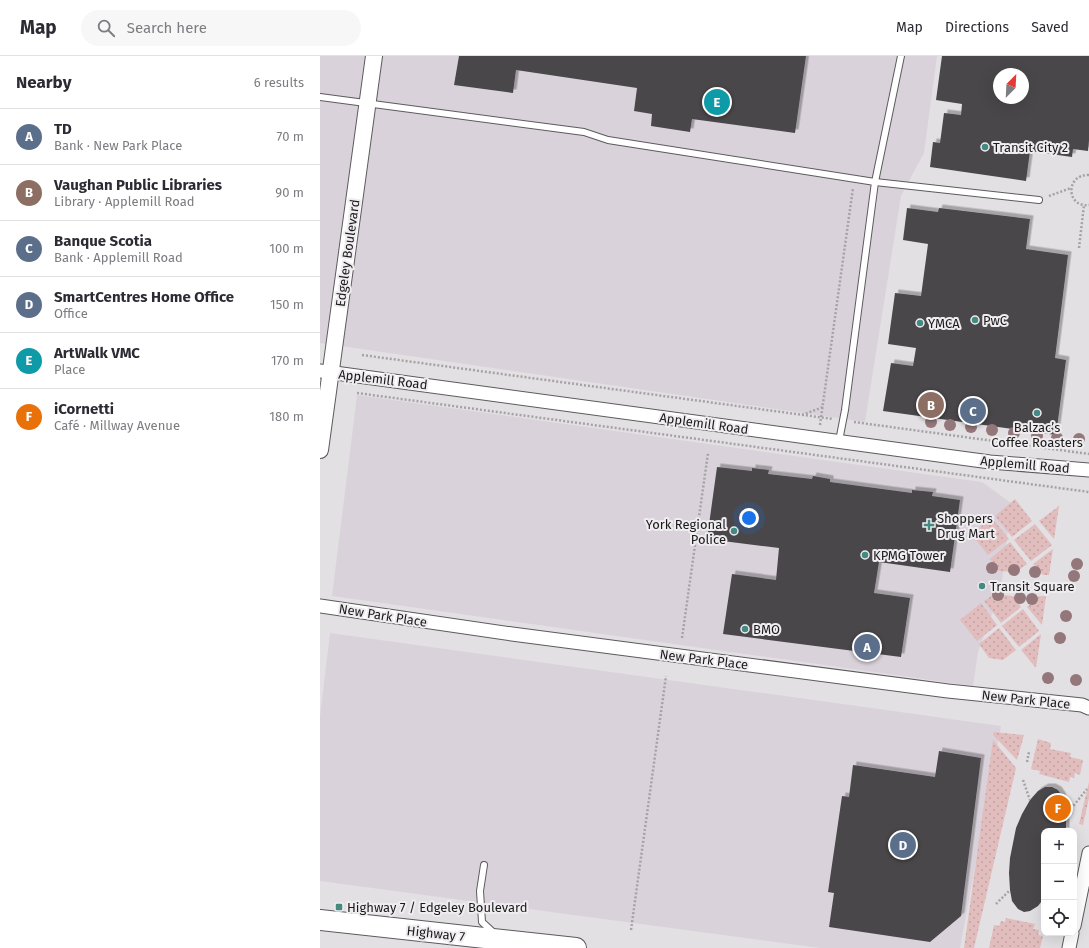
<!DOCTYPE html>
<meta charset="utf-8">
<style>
body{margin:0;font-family:"Fira Sans",sans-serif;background:#f7f7f7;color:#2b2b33}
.controls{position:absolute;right:12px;bottom:12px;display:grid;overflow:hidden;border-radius:8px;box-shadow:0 4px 16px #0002}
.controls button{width:36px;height:36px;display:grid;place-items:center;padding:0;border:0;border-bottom:1px solid #e1e1e2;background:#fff;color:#2b2b33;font:20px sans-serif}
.compass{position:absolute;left:673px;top:12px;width:36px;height:36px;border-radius:50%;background:#fff;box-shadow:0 4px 16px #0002;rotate:24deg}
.you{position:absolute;left:429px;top:462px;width:14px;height:14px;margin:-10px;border:3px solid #fff;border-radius:50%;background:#1a73e8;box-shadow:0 0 0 6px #1a73e833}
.badge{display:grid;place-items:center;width:26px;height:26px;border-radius:50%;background:#2563eb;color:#fff;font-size:13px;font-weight:700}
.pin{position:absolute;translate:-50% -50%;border:2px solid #fff;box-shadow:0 1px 4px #0006}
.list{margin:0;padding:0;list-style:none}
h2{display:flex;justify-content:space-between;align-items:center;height:52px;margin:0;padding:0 16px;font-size:17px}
h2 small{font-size:13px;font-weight:400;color:#7c7c81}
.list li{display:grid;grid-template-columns:26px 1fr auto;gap:12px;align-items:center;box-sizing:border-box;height:56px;padding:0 16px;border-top:1px solid #e1e1e2}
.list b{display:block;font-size:15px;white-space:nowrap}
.list p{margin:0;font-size:13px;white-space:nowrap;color:#7c7c81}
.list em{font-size:13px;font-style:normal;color:#7c7c81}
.icon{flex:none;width:22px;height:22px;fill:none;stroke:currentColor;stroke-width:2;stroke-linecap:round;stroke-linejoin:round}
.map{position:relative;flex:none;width:769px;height:892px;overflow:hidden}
header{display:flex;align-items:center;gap:24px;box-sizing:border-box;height:56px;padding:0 20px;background:#fff;border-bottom:1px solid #e1e1e2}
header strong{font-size:19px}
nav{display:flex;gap:22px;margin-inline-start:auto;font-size:14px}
.search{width:280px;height:36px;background:#f7f7f7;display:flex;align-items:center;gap:10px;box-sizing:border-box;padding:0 14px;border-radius:22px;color:#7c7c81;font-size:15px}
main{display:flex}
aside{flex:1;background:#fff}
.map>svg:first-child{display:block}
.built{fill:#dad2db}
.grass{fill:url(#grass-dots)}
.building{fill:#48474a;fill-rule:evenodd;filter:url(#shadow)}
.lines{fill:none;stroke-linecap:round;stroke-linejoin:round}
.service-casing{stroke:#5d5a5d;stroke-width:8}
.minor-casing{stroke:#5d5a5d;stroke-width:15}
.tertiary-casing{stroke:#5d5a5d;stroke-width:18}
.primary-casing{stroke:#5d5a5d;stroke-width:22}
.path{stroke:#a5a2a5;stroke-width:2.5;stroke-dasharray:2 2;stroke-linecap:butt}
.service{stroke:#fff;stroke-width:6}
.minor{stroke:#fff;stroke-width:13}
.tertiary{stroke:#fff;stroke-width:16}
.primary{stroke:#fff;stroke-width:20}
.tree{fill:#94777a}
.poi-dot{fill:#438a83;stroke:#f0edf0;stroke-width:1.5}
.labels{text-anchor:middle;stroke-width:4;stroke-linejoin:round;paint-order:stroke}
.poi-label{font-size:13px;fill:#1b1a1b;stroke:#f0edf0;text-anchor:start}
.street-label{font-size:13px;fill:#1b1a1b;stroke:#f0edf0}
</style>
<header>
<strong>Map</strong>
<div class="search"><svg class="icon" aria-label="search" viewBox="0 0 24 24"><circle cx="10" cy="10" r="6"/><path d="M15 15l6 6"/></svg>Search here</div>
<nav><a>Map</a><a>Directions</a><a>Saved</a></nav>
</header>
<main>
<aside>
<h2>Nearby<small>6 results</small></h2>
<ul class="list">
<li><span class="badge" style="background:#5c6f8a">A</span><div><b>TD</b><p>Bank · New Park Place</p></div><em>70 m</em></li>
<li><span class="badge" style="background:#8d6e63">B</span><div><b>Vaughan Public Libraries</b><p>Library · Applemill Road</p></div><em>90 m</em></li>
<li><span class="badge" style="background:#5c6f8a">C</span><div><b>Banque Scotia</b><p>Bank · Applemill Road</p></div><em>100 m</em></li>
<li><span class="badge" style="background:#5c6f8a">D</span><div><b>SmartCentres Home Office</b><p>Office</p></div><em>150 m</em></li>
<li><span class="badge" style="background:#0f9aa8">E</span><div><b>ArtWalk VMC</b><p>Place</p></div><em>170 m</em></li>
<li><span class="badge" style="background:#e8710a">F</span><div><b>iCornetti</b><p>Café · Millway Avenue</p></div><em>180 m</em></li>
</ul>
</aside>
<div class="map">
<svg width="769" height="892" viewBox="0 0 769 892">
<defs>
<pattern id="grass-dots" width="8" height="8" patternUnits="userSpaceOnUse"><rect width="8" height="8" fill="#e2bdbe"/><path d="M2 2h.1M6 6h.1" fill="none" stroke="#c1a2a3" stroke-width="1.8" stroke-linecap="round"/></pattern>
<filter id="shadow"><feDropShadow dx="3.5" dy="-3.5" stdDeviation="0" flood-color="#0004"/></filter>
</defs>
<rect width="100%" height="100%" fill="#e3e0e3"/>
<!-- built -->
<g class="built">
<polygon points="0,0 617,0 604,97 581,140 545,366 0,287"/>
<polygon points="37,339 662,426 691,447 681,534 658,596 653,630 12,540"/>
<polygon points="10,577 681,670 640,892 500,892 0,825 0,660"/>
</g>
<!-- grass -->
<g class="grass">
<polygon points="695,443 712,465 692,481 675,460"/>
<polygon points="739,450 734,483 719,465"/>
<polygon points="672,462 689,483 668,499 651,478"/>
<polygon points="715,468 732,489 711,505 694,484"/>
<polygon points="690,486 707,508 696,516 679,515 670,503"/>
<polygon points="733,493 729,519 723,519 713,508"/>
<polygon points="674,538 693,540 701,551 681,567 664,545"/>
<polygon points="719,540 726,540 722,569 707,551"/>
<polygon points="661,547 677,569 657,585 640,564"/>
<polygon points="703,553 719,575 699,591 682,570"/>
<polygon points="679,572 696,594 683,604 669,602 659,588"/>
<polygon points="721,578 716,612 701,594"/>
<polygon points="674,676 704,679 697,704 673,679"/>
<polygon points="718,683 731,687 730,693 751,697 750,701 763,704 760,719 755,717 754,722 750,721 749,726 719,718 720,715 711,713"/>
<polygon points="673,684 696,712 654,892 644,892"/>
<polygon points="769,726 769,742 763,769 759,768"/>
<polygon points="686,862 715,868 713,873 719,874 718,879 723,880 720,892 669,892 674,869 679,870 681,865 685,866"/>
</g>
<!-- building -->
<g class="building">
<polygon points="139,0 486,0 475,77 372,63 370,76 331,70 332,58 314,55 317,32 196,14 193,37 134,29"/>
<path d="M622,0H769V84L768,95L753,93L752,101L710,95L706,125L610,111L613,86L620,87L624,57L641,59L642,48L616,44ZM679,18H703V42H679Z"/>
<polygon points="587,152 618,156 619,152 710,163 706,193 748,199 735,302 746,304 736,379 563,355 571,307 593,310 596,292 568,288 575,237 601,240 608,188 583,184"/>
<polygon points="397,411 432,415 432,412 449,414 448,418 492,423 493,420 510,423 510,426 592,437 592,434 613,436 612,440 640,444 630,516 559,506 554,537 590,542 581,601 403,578 412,518 456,524 459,492 387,483"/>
<polygon points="619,695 661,702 641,860 610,886 509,871 514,837 508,836 522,740 529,741 533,709 615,721"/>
<polygon points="725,731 732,731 738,734 742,740 746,759 746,775 724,775 724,842 718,850 710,855 704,856 698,853 692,845 690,834 689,817 690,802 696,772 702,758 710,744 718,735"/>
</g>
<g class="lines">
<defs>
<g id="service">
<polyline points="0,41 264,76 288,84 555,126 719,144"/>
<polyline points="519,385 525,354 555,126 581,0"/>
<polyline points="164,809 160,835 162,866 175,878"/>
</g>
<g id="minor">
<polyline points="0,315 670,406 769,414"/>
<polyline points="0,550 192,578 628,635 762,649 769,652"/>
<polyline points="754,870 769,797"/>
<polyline points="749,892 752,877"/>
</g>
<polyline id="tertiary" points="0,394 54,0"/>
<polyline id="primary" points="0,864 256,892"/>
</defs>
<!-- service casing -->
<use href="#service" class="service-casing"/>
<!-- minor casing -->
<use href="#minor" class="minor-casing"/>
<!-- tertiary casing -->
<use href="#tertiary" class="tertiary-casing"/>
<!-- primary casing -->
<use href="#primary" class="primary-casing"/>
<!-- path -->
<g class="path">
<path d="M769,119C745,118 746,152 769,149"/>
<polyline points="729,140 751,132"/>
<polyline points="759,192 764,149"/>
<polyline points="42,299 513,363"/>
<polyline points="37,337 769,436"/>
<polyline points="482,359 503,351"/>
<polyline points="534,366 769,398"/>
<polyline points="500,369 533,132"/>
<polyline points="362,582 388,397"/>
<polyline points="707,706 709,696"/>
<polyline points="703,724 710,744"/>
<polyline points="746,759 767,733"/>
<polyline points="676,848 690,834"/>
<polyline points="311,874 346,620"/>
</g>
<!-- service -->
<use href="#service" class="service"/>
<!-- minor -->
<use href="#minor" class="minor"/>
<!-- tertiary -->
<use href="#tertiary" class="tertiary"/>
<!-- primary -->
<use href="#primary" class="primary"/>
</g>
<!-- trees -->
<g class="tree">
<circle cx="611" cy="366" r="6"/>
<circle cx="630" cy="369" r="6"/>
<circle cx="651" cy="371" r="6"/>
<circle cx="672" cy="374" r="6"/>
<circle cx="694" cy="377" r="6"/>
<circle cx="717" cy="380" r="6"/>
<circle cx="737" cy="382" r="6"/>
<circle cx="759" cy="383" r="6"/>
<circle cx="757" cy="508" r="6"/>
<circle cx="672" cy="512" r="6"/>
<circle cx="694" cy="514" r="6"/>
<circle cx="715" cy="516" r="6"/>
<circle cx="754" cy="520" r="6"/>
<circle cx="678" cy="539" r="6"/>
<circle cx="700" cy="542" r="6"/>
<circle cx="712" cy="543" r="6"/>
<circle cx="746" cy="560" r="6"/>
<circle cx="740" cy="582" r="6"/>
<circle cx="728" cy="622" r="6"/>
<circle cx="756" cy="624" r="6"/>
</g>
<!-- markers -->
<g class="poi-dot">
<circle cx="665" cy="91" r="4"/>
<circle cx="655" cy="264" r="4"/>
<circle cx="600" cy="267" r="4"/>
<circle cx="717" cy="357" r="4"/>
<path d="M607 463h4v4h4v4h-4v4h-4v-4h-4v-4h4z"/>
<circle cx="414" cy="475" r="4"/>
<circle cx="545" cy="499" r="4"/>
<circle cx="662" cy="530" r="4"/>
<circle cx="425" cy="573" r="4"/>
<rect x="15" y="847" width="8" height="8" rx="2"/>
</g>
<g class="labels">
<!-- poi labels -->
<g class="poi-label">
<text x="673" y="96">Transit City 2</text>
<text x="663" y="269">PwC</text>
<text x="608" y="272">YMCA</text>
<text x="717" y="376" text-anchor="middle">Balzac’s<tspan x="717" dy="15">Coffee Roasters</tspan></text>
<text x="617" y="467">Shoppers<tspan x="617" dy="15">Drug Mart</tspan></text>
<text x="406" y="473" text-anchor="end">York Regional<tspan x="406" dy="15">Police</tspan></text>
<text x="553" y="504">KPMG Tower</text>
<text x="670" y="535">Transit Square</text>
<text x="433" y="578">BMO</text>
<text x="27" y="856">Highway 7 / Edgeley Boulevard</text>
</g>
<!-- street labels -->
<g class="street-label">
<text transform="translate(27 197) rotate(-82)" y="5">Edgeley Boulevard</text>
<text transform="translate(63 323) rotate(7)" y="5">Applemill Road</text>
<text transform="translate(384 367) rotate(8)" y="5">Applemill Road</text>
<text transform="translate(705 408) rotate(5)" y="5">Applemill Road</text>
<text transform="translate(63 559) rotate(9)" y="5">New Park Place</text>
<text transform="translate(384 603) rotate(7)" y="5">New Park Place</text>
<text transform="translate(706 643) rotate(6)" y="5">New Park Place</text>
<text transform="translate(116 877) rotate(6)" y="5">Highway 7</text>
</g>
</g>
</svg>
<div class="controls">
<button>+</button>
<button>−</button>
<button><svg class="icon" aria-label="locate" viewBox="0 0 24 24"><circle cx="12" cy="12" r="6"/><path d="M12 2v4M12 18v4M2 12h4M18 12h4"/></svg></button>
</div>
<svg class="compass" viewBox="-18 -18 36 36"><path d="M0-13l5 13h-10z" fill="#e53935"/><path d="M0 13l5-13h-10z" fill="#7c7c81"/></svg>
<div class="you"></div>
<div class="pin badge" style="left:547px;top:591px;background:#5c6f8a">A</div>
<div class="pin badge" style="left:611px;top:349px;background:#8d6e63">B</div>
<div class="pin badge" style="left:653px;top:355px;background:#5c6f8a">C</div>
<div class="pin badge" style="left:583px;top:789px;background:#5c6f8a">D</div>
<div class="pin badge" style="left:397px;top:46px;background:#0f9aa8">E</div>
<div class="pin badge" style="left:738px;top:752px;background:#e8710a">F</div>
</div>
</main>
